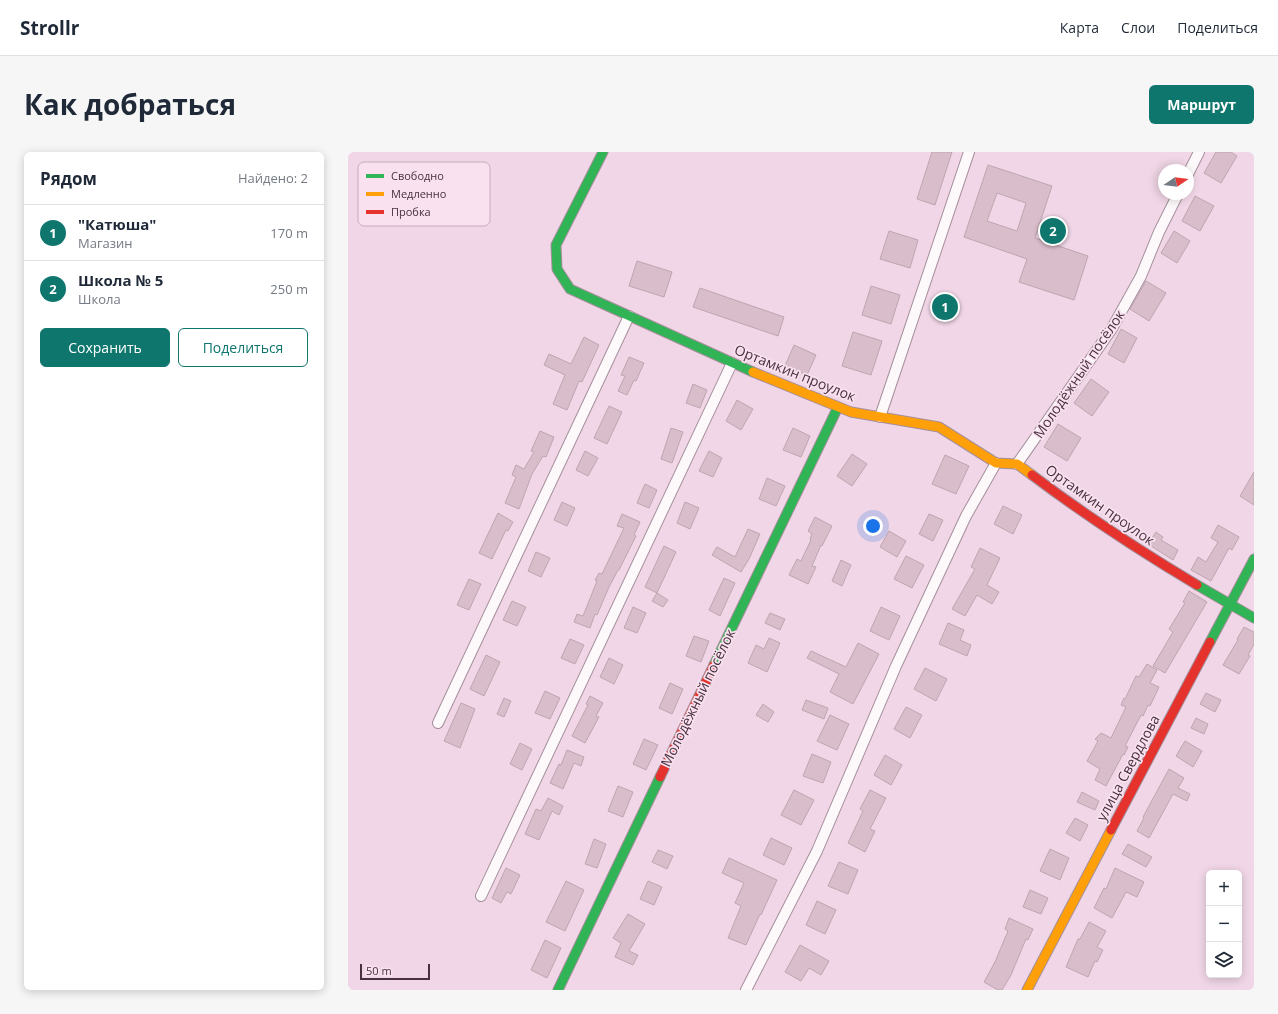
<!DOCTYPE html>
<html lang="ru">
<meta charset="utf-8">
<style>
body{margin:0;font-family:"Open Sans",sans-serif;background:#f6f6f7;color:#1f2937}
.controls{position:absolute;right:12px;bottom:12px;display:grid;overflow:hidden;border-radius:6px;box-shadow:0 2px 10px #0003}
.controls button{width:36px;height:36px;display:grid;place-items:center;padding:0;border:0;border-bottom:1px solid #e0e1e3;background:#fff;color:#1f2937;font:20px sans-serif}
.compass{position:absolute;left:810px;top:12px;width:36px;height:36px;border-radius:50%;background:#fff;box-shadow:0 2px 10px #0003;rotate:77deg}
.scale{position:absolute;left:12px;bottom:10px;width:70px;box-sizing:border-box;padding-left:4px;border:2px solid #48313f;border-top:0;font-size:11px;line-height:14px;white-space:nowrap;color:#48313f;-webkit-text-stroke:3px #f9e1ef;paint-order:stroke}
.you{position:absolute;left:525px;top:374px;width:14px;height:14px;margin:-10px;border:3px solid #fff;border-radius:50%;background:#1a73e8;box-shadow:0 0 0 6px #1a73e833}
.badge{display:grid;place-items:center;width:26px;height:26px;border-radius:50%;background:#0f766e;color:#fff;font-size:13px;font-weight:700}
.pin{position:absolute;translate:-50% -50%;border:2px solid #fff;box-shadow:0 1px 4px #0006}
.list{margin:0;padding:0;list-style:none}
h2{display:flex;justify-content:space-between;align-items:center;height:52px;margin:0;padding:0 16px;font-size:17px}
h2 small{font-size:13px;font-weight:400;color:#747a83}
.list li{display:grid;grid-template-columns:26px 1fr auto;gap:12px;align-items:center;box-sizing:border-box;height:56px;padding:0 16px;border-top:1px solid #e0e1e3}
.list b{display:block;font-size:15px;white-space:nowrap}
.list p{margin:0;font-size:13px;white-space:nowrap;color:#747a83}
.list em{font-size:13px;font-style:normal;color:#747a83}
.actions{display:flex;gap:8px;padding:12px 16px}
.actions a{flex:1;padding:9px 0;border:1px solid #0f766e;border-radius:6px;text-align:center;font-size:14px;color:#0f766e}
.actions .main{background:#0f766e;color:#fff}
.icon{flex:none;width:22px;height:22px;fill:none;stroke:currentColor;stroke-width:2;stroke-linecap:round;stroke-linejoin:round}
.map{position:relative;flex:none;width:906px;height:838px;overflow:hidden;border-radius:6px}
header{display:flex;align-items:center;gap:24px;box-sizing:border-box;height:56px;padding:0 20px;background:#fff;border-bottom:1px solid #e0e1e3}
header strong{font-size:19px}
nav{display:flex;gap:22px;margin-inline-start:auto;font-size:14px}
.intro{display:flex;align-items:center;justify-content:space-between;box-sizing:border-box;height:96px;padding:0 24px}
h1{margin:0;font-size:28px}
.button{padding:10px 18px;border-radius:6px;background:#0f766e;color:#fff;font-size:14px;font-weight:700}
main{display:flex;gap:24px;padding:0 24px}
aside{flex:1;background:#fff;border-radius:6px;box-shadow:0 2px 10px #0003}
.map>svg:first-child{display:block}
.building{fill:#dabdca;stroke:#bda6b0;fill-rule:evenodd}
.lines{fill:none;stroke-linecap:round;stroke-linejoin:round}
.street-casing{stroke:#a58f9c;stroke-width:12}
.fast-casing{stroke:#a58f9c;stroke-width:11}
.slow-casing{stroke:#a58f9c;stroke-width:11}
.jam-casing{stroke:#a58f9c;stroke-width:11}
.street{stroke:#fdf9fb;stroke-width:10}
.fast{stroke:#30b455;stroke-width:9}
.slow{stroke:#ff9f0a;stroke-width:9}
.jam{stroke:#e5322d;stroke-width:9}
.labels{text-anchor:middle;stroke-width:3.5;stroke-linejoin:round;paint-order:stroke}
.street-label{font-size:14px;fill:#48313f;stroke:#f9e1ef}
.key{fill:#f9e1ef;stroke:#c4acba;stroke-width:1}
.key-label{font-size:11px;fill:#48313f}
</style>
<header>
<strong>Strollr</strong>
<nav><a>Карта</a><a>Слои</a><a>Поделиться</a></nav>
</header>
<div class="intro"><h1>Как добраться</h1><a class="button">Маршрут</a></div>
<main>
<aside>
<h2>Рядом<small>Найдено: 2</small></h2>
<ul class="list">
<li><span class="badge">1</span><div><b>&quot;Катюша&quot;</b><p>Магазин</p></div><em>170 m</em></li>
<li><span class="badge">2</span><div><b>Школа № 5</b><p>Школа</p></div><em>250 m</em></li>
</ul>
<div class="actions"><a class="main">Сохранить</a><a>Поделиться</a></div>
</aside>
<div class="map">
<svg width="906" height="838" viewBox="0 0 906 838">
<rect width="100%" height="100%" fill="#f0d6e6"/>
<!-- building -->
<g class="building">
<polygon points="584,0 604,0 587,53 569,47"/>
<polygon points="868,0 883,0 889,4 873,31 856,21"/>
<path d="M640,13L704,34L687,86L740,104L726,148L671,130L679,107L616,85ZM649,41L678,51L669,79L639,69Z"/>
<polygon points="847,44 866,54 852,79 834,69"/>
<polygon points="541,79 570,88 562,116 532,107"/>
<polygon points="826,79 842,89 829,111 813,101"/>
<polygon points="289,109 324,120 316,145 281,134"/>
<polygon points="798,129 818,141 801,169 782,157"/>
<polygon points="523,134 552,143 543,172 514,163"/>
<polygon points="352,136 436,165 430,184 345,155"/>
<polygon points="593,144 608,151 601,166 586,159"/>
<polygon points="773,177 789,186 776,211 760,202"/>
<polygon points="505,180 534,189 523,223 494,214"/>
<polygon points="236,185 251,193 234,230 231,229 219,258 205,252 217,223 196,213 201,202 223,212"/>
<polygon points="446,193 468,203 459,223 437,214"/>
<polygon points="281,205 296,211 288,229 286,228 279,243 270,239 277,224 273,223"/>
<polygon points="743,227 761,240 744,264 726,251"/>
<polygon points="345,232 359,238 352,256 338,251"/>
<polygon points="389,248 405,257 393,278 378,269"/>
<polygon points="261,254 274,260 259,292 246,286"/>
<polygon points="710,272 733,286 719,309 696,295"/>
<polygon points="323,276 335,280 324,311 313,307"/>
<polygon points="445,276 462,284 453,305 435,298"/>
<polygon points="192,279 206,285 198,305 195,304 184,322 171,357 157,351 168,325 164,323 168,313 176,317 186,300 183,299"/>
<polygon points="237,299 250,306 240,324 228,318"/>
<polygon points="361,299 374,306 365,325 351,319"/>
<polygon points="504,302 519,312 504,334 489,324"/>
<polygon points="597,303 621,314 608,342 584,332"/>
<polygon points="906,320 906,353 892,344"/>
<polygon points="419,326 437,334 428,354 411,347"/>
<polygon points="297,332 309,338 301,356 289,351"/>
<polygon points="214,350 227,356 219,374 206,368"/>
<polygon points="337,350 351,356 342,377 329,371"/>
<polygon points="655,354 674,363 665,382 646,372"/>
<polygon points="150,361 165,370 160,379 158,378 144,407 131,401"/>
<polygon points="274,362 292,370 286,383 288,384 271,418 270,418 261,435 249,463 247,462 242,476 226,470 229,462 235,464 249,429 247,428 251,421 254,422 276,376 269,374"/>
<polygon points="581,362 595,368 585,389 571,382"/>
<polygon points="467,365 484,374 474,394 473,393 464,414 468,415 460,432 441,423 449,407 453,409 463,388 462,387 464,382 460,379"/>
<polygon points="870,373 891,385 884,398 881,396 863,429 843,418 850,405 858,410 870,390 863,386"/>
<polygon points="400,377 412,382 401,407 393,420 364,403 369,395 387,405"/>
<polygon points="541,379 558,389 549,405 532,395"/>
<polygon points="808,380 815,385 813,388 830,398 825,408 800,392"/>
<polygon points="316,394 328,400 309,441 297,435"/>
<polygon points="632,396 652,406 639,433 651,440 644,452 629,443 617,464 604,457 627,417 623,415"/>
<polygon points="188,400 202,406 193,425 180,419"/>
<polygon points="558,404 576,413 564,436 546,427"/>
<polygon points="493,408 503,413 494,434 484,429"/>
<polygon points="376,426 387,431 372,464 361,458"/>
<polygon points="121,427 133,432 121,458 109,453"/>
<polygon points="841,439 859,450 817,521 805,514 825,480 821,477 837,451 835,450"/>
<polygon points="309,441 320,448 315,455 304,449"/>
<polygon points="164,449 178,455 169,474 155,468"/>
<polygon points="285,455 298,461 289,481 276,476"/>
<polygon points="533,455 552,464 541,488 522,479"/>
<polygon points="422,461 437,467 432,478 417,471"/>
<polygon points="600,471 616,478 612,488 623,493 619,504 591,492"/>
<polygon points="896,475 906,480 906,492 900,503 902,504 891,522 875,513 890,488 889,487"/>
<polygon points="346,484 361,489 353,510 338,504"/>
<polygon points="421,486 432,491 419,520 400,511 408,493 416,497"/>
<polygon points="222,487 236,493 227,512 213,506"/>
<polygon points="510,491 531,502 505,552 482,540 491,522 459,506 463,499 498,515"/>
<polygon points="138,503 152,510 136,544 122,537"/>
<polygon points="261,506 275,513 266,532 252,525"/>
<polygon points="799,512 809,518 802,531 811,535 802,554 800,553 795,564 793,563 777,594 780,595 776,603 775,602 758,634 747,628 752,617 739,609 750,589 747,587 753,581 763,586 778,555 773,553 776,546 777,547 788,524 791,525"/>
<polygon points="577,516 599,527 588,549 566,537"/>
<polygon points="322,531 335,537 324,562 311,556"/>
<polygon points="197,539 212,546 202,567 187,561"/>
<polygon points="858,541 873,548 867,560 852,552"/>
<polygon points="242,544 255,551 248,564 251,565 237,591 224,584 240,553 238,552"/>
<polygon points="156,546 163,549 156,565 149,562"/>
<polygon points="458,548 480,556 476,567 454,558"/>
<polygon points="113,551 127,557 112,596 96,589"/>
<polygon points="415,552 426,560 420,570 408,563"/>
<polygon points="558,555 574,563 562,586 546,577"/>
<polygon points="482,563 501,572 489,598 469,589"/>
<polygon points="848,566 860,572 856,582 843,576"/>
<polygon points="296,587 310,593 298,618 285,612"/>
<polygon points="837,589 854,599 845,615 828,604"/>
<polygon points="172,591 184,597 174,618 162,612"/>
<polygon points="219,598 236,605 233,614 226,611 215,637 202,631 211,612 213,613"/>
<polygon points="464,602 483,610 475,631 455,624"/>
<polygon points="537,603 554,613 543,633 526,623"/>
<polygon points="821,617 836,626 830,636 842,642 839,649 825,642 801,686 789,679 796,666 795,665"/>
<polygon points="270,634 285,640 275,665 260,659"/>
<polygon points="446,638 466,648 453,673 433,663"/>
<polygon points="522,638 538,646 522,677 527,679 517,700 500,691 515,659 512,657"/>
<polygon points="734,640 751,649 747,658 729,650"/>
<polygon points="200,646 215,654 211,663 204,659 191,688 177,682 188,657 193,659"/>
<polygon points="727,666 740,673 732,689 718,681"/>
<polygon points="423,686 444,696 436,713 415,703"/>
<polygon points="246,687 258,692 249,716 237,712"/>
<polygon points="780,692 804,705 798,715 774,702"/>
<polygon points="702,697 721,706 712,728 692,719"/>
<polygon points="310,698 325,704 319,717 304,710"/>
<polygon points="381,706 429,728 413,763 412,762 398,793 380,786 393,754 387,751 396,731 374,721"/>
<polygon points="491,710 510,718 500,742 480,734"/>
<polygon points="158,716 172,723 163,742 159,740 153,751 144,746"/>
<polygon points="767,716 796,730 789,745 778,740 764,766 746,756 756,736 758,737"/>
<polygon points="218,729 236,738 217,779 198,770"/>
<polygon points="300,729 314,735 306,753 292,747"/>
<polygon points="682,738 700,746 693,762 675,755"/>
<polygon points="469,749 488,758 477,782 458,773"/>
<polygon points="280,762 297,772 281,799 290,803 285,813 267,805 273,791 265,786"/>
<polygon points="661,766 685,777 680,788 678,787 663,823 654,838 650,838 636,830 647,810 660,779 657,777"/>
<polygon points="741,770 758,779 749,795 755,798 749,810 747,809 740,825 718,815 730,787 732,787"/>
<polygon points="197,788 213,796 199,826 183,818"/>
<polygon points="452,793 481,809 473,823 461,816 453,829 437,820"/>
</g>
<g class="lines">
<defs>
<g id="street">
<polyline points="840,22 851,0"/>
<polyline points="532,265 621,0"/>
<polyline points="669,312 763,178 793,124 811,80 830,42"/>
<polyline points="90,571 281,164"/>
<polyline points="133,744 384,211"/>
<polyline points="398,838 469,699 548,514 618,364 648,311"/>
</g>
<g id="fast">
<polyline points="255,0 208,93 209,117 222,137 405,220"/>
<polyline points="849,433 906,466"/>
<polyline points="862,490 906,407"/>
<polyline points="366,513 490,255"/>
<polyline points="210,838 312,625"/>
</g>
<g id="slow">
<polyline points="405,220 503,260 591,275 648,311 669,312 684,323"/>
<polyline points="679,838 763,678"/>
</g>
<g id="jam">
<path d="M684,323C737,363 792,399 849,433"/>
<polyline points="312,625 366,513"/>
<polyline points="763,678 862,490"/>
</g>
</defs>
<!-- street casing -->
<use href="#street" class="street-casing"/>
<!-- fast casing -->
<use href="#fast" class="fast-casing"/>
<!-- slow casing -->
<use href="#slow" class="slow-casing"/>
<!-- jam casing -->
<use href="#jam" class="jam-casing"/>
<!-- street -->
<use href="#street" class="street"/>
<!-- fast -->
<use href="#fast" class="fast"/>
<!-- slow -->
<use href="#slow" class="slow"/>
<!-- jam -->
<use href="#jam" class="jam"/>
</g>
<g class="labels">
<!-- street labels -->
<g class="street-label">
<text transform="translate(447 221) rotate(22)" y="5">Ортамкин проулок</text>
<text transform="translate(731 222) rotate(-56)" y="5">Молодёжный посёлок</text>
<text transform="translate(752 353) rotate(35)" y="5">Ортамкин проулок</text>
<text transform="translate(350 546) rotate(-64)" y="5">Молодёжный посёлок</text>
<text transform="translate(780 616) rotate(-62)" y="5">улица Свердлова</text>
</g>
</g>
<!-- legend -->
<rect x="10" y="10" width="132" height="64" rx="6" class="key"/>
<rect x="18" y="22" width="18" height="4" fill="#30b455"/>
<rect x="18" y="40" width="18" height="4" fill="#ff9f0a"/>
<rect x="18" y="58" width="18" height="4" fill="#e5322d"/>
<g class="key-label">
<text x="43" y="28">Свободно</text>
<text x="43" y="46">Медленно</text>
<text x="43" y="64">Пробка</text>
</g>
</svg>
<div class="controls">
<button>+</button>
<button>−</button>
<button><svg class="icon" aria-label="layers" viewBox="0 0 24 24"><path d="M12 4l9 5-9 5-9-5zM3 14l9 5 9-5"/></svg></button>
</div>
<svg class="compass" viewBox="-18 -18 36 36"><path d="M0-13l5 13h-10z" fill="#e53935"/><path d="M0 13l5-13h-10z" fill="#747a83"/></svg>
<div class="scale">50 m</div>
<div class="you"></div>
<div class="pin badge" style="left:597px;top:155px">1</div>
<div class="pin badge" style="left:705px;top:79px">2</div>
</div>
</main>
